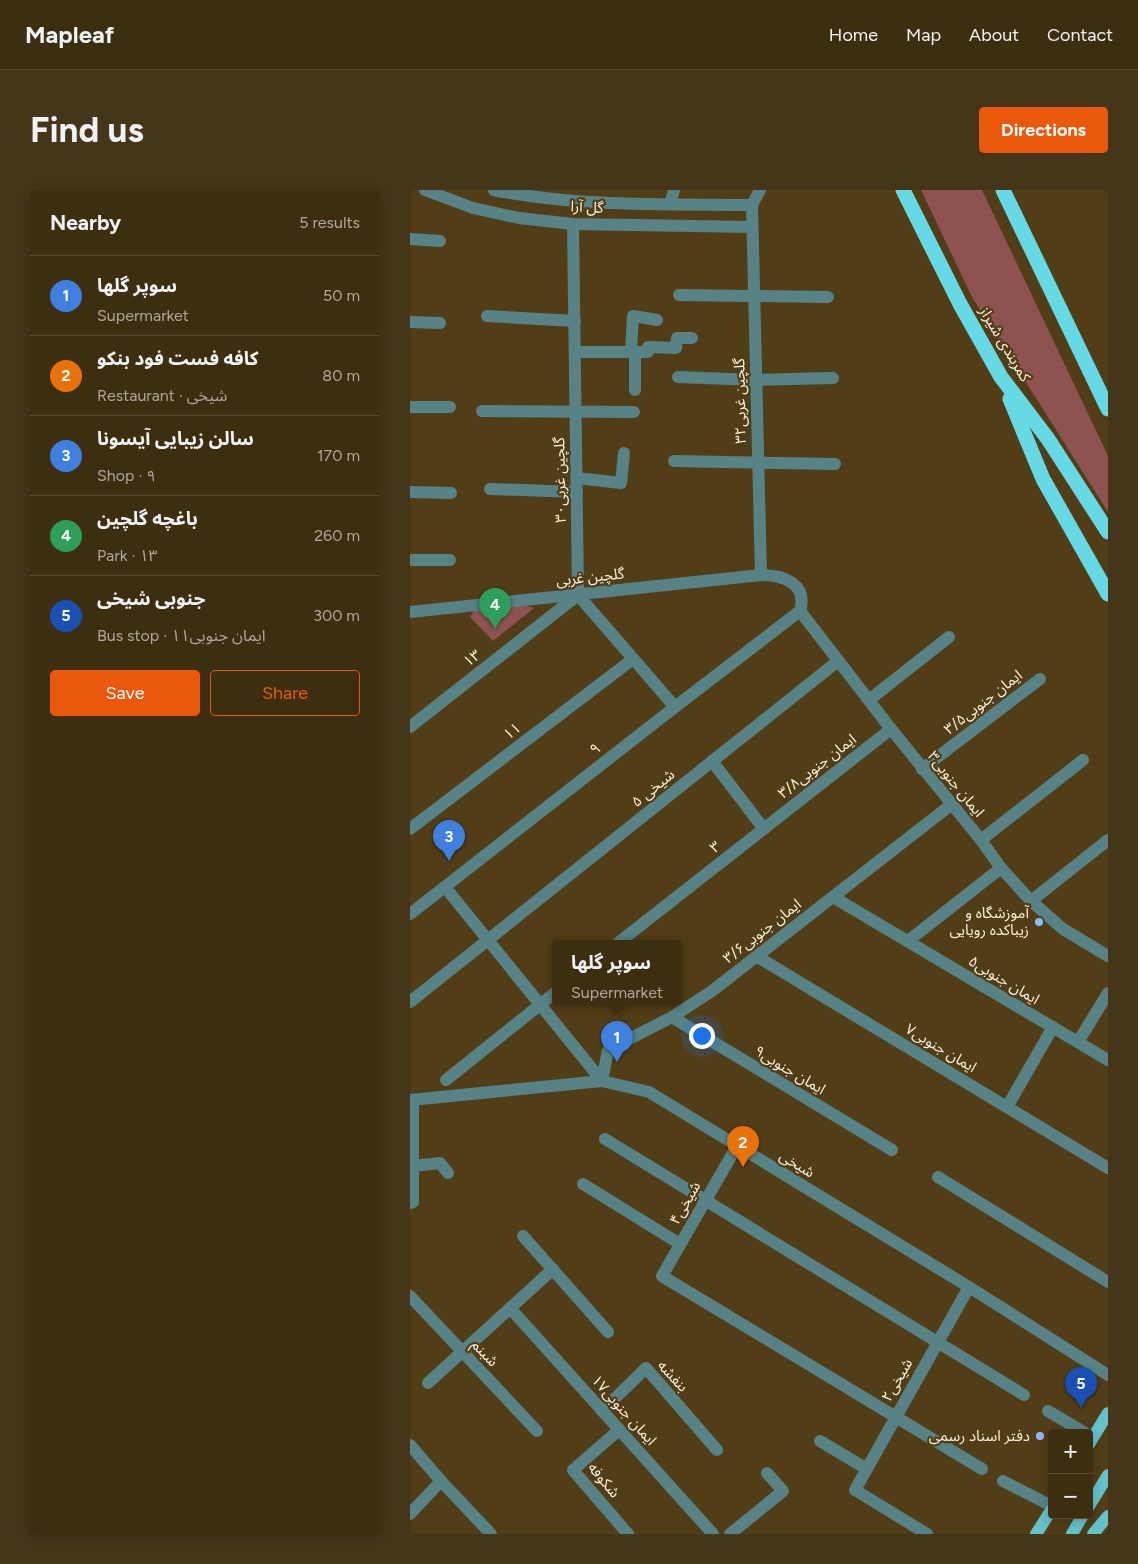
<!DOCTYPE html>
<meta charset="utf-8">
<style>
body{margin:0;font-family:Figtree,"Noto Sans Arabic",sans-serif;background:#453619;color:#f1f3f6}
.controls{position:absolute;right:15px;bottom:15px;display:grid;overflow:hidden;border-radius:5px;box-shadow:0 2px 12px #0003}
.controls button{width:45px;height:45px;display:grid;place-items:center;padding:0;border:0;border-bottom:1px solid #574a30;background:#3e2e10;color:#f1f3f6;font:25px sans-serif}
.you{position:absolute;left:291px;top:845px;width:18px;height:18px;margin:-12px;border:4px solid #fff;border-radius:50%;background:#1a73e8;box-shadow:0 0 0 8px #1a73e833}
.badge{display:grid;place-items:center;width:32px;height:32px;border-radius:50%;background:#ea580c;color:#fff;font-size:16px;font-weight:700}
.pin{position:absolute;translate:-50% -41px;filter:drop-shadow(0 1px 2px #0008)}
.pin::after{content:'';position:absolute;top:26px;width:18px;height:15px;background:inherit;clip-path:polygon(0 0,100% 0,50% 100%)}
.popup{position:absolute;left:142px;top:750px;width:130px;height:65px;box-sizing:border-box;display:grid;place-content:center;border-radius:5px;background:#3e2e10;filter:drop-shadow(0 1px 4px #0005);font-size:16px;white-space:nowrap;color:#ada89f}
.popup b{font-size:19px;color:#f1f3f6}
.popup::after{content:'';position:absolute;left:50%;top:100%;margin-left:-10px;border:10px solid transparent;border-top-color:#3e2e10}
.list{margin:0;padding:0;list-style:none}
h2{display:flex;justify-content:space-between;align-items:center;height:65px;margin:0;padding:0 20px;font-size:21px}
h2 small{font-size:16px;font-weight:400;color:#ada89f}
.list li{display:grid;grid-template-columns:32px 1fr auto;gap:15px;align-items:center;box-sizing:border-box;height:80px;padding:0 20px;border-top:1px solid #574a30}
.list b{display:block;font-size:19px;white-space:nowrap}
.list p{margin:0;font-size:16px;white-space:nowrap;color:#ada89f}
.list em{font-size:16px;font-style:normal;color:#ada89f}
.actions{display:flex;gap:10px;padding:15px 20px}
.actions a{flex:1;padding:11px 0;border:1px solid #ea580c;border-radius:5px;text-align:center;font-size:18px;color:#ea580c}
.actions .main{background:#ea580c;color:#fff}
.map{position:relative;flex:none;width:698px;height:1344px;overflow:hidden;border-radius:5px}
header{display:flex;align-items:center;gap:30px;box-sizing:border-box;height:70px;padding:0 25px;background:#3e2e10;border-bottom:1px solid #574a30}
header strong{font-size:24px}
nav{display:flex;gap:28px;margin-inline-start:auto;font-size:18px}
.intro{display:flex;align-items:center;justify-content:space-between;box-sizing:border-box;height:120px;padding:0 30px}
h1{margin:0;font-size:35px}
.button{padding:12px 22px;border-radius:5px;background:#ea580c;color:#fff;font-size:18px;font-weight:700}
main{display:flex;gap:30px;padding:0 30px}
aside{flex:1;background:#3e2e10;border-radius:5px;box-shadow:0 2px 12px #0003}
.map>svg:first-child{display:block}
.green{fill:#8e5351}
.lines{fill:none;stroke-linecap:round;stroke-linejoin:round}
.minor{stroke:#578386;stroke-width:12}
.major{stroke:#63c2ca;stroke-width:12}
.highway{stroke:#65dae4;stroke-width:15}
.poi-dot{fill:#92b7fd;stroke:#523e16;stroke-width:2}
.labels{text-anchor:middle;stroke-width:4.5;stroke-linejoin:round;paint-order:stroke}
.street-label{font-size:15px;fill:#fcf0db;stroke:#523e16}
.poi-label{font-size:15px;fill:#fcf0db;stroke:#523e16;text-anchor:end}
</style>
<header>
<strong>Mapleaf</strong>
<nav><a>Home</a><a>Map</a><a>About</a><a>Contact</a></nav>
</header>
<div class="intro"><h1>Find us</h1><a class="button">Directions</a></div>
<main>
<aside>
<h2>Nearby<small>5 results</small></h2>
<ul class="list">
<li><span class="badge" style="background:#3f7fe0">1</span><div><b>سوپر گلها</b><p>Supermarket</p></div><em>50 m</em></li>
<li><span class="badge" style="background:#e8710a">2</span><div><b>کافه فست فود بنکو</b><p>Restaurant · شیخی</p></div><em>80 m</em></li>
<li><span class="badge" style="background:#3f7fe0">3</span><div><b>سالن زیبایی آیسونا</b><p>Shop · ۹</p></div><em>170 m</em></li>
<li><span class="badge" style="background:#2e9e5b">4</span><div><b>باغچه گلچین</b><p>Park · ۱۳</p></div><em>260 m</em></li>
<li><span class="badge" style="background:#1a4fb4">5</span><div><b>جنوبی شیخی</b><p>Bus stop · ایمان جنوبی۱۱</p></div><em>300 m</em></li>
</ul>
<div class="actions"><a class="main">Save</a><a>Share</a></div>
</aside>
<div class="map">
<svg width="698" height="1344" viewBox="0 0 698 1344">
<rect width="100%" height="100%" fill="#523e16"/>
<!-- green -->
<g class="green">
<polygon points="511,0 572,0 698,266 698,322 562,107"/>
<polygon points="105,413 124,418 83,451 60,427 66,418"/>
</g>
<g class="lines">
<!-- minor -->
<g class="minor">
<polyline points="15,0 63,18 109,28 163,34 342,37"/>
<path d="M84,0C168,17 256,14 342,15"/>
<polyline points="350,0 342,15 351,385"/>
<polyline points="260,14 264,0"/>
<polyline points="163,34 168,405"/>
<polyline points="0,49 30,51"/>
<polyline points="269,105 418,107"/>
<polyline points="77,126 165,131"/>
<polyline points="0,132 30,133"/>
<polyline points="165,162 221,162 223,126 247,130"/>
<polyline points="221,162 238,162 238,157 266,158 267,148 282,148"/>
<polyline points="225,162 225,200"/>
<polyline points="268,187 346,190 423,188"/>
<polyline points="0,217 40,217"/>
<polyline points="72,221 224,222"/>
<polyline points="264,271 425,274"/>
<polyline points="167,288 211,293 214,263"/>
<polyline points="80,299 167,302"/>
<polyline points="0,302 41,303"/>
<polyline points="0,370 40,370"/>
<polyline points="168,405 265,517"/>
<polyline points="390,421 481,539 571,650 591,678 621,711 653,739 698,766"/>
<path d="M0,422L351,385C374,385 398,394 390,421"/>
<polyline points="459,510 539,447"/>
<polyline points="0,537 168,405"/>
<polyline points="302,571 354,639"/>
<polyline points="512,579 630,489"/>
<polyline points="0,639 223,469"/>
<polyline points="571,650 673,570"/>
<polyline points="35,697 192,891"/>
<polyline points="423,707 698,870"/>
<polyline points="621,711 698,650"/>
<polyline points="0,724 265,517 390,421"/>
<polyline points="498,751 591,678"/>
<polyline points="208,753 481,539"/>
<polyline points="346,766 698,978"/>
<polyline points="0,812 428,471"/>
<polyline points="262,827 482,960"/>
<polyline points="668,852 698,803"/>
<polyline points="36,890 146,802"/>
<polyline points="192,891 198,860 262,827 302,801 542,614"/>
<polyline points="0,910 192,891 239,902 559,1097 698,1185"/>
<polyline points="597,917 643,837"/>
<polyline points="195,949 614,1205"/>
<polyline points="327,956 252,1086 572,1279"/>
<polyline points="3,976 30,973 38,983"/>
<polyline points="528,987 698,1092"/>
<polyline points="173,994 270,1054"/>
<polyline points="0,1013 3,1012 3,910"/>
<polyline points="113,1046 198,1142"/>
<polyline points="0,1106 127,1241"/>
<polyline points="100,1118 303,1344"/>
<polyline points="18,1193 143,1079"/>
<polyline points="192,1221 236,1178 307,1260"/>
<polyline points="638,1221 675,1243"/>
<polyline points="209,1240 163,1280 218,1344"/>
<polyline points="410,1251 457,1279"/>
<polyline points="0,1255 31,1291 81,1344"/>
<polyline points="593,1291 642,1316"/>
<polyline points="0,1324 31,1291"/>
<polyline points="320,1344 373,1301 357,1283"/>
<polyline points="517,1344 445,1300 559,1097"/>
</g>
<!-- major -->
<g class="major">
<polyline points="679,1254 698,1223"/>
<polyline points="679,1316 698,1285"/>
<polyline points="626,1344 642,1319"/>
<polyline points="662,1344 673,1325"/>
<polyline points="683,1344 698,1326"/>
</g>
<!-- highway -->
<g class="highway">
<polyline points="493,0 550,114 591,187 638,249 698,342"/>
<polyline points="593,0 698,219"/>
<polyline points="600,209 633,289 698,404"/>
</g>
</g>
<!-- markers -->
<g class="poi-dot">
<circle cx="629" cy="732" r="5"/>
<circle cx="630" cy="1246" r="5"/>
</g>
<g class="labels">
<!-- street labels -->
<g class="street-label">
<text transform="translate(177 17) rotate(3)" y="5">گل آرا</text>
<text transform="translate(595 154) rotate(59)" y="5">کمربندی شیراز</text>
<text transform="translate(330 211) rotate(-91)" y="5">گلچین غربی۳۲</text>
<text transform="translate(150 290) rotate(-91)" y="5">گلچین غربی۳۰</text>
<text transform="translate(180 387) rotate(-6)" y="5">گلچین غربی</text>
<text transform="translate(62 468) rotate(-38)" y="5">۱۳</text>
<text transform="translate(573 512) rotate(-38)" y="5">ایمان جنوبی۳/۵</text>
<text transform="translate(102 541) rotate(-37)" y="5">۱۱</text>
<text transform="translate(185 559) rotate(-38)" y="5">۹</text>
<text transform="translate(407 576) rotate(-38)" y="5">ایمان جنوبی۳/۸</text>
<text transform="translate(546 594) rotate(51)" y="5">ایمان جنوبی۳</text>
<text transform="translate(243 598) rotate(-39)" y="5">شیخی ۵</text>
<text transform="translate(305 657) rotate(-38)" y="5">۳</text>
<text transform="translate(352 741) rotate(-38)" y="5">ایمان جنوبی۳/۶</text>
<text transform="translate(594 790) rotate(31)" y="5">ایمان جنوبی۵</text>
<text transform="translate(531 858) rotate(31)" y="5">ایمان جنوبی۷</text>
<text transform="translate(380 880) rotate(31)" y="5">ایمان جنوبی۹</text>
<text transform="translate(387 974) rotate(31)" y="5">شیخی</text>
<text transform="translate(275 1013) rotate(-60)" y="5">شیخی۴</text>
<text transform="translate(75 1163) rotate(46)" y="5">شبنم</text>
<text transform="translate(263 1186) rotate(47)" y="5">بنفشه</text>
<text transform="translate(487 1190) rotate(-60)" y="5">شیخی۲</text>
<text transform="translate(214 1220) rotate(48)" y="5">ایمان جنوبی۱۷</text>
<text transform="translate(194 1290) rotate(50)" y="5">شکوفه</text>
</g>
<!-- poi labels -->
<g class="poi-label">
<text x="619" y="728">آموزشگاه و<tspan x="619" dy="17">زیباکده رویایی</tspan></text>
<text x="620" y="1251">دفتر اسناد رسمی</text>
</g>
</g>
</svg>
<div class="controls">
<button>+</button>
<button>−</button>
</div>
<div class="you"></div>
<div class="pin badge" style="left:207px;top:872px;background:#3f7fe0">1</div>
<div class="popup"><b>سوپر گلها</b>Supermarket</div>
<div class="pin badge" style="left:333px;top:977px;background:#e8710a">2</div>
<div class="pin badge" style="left:39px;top:671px;background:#3f7fe0">3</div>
<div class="pin badge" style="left:85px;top:439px;background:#2e9e5b">4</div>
<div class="pin badge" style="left:671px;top:1218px;background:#1a4fb4">5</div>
</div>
</main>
